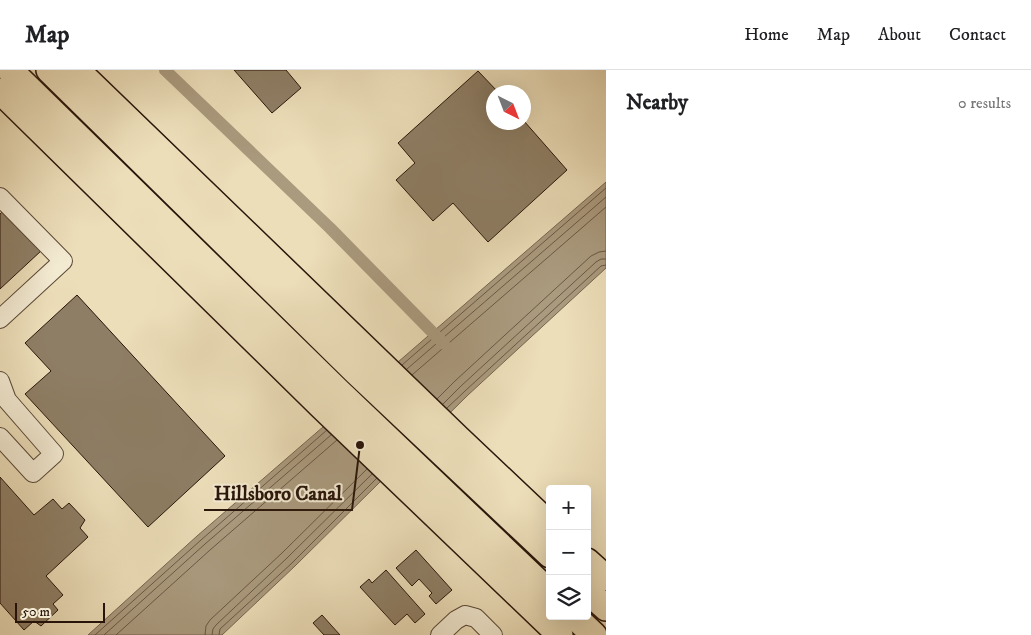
<!DOCTYPE html>
<meta charset="utf-8">
<style>
body{margin:0;font-family:"IM FELL DW Pica",serif;background:#f2f2f2;color:#202124}
.controls{position:absolute;right:15px;bottom:15px;display:grid;overflow:hidden;border-radius:5px;box-shadow:0 5px 20px #0002}
.controls button{width:45px;height:45px;display:grid;place-items:center;padding:0;border:0;border-bottom:1px solid #e0e0e0;background:#fff;color:#202124;font:25px sans-serif}
.compass{position:absolute;left:486px;top:15px;width:45px;height:45px;border-radius:50%;background:#fff;box-shadow:0 5px 20px #0002;rotate:138deg}
.scale{position:absolute;left:15px;bottom:12px;width:90px;box-sizing:border-box;padding-left:5px;border:2px solid #29150a;border-top:0;font-size:14px;line-height:18px;white-space:nowrap;color:#29150a;-webkit-text-stroke:4px #f3ead2;paint-order:stroke}
.list{margin:0;padding:0;list-style:none}
h2{display:flex;justify-content:space-between;align-items:center;height:65px;margin:0;padding:0 20px;font-size:21px}
h2 small{font-size:16px;font-weight:400;color:#757577}
.icon{flex:none;width:28px;height:28px;fill:none;stroke:currentColor;stroke-width:2;stroke-linecap:round;stroke-linejoin:round}
.map{position:relative;flex:none;width:606px;height:565px;overflow:hidden}
header{display:flex;align-items:center;gap:30px;box-sizing:border-box;height:70px;padding:0 25px;background:#fff;border-bottom:1px solid #e0e0e0}
header strong{font-size:24px}
nav{display:flex;gap:28px;margin-inline-start:auto;font-size:18px}
main{display:flex}
aside{flex:1;background:#fff}
.map>svg:first-child{display:block}
.water{fill:#aa9a7e;stroke:#766550}
.lines{fill:none;stroke-linecap:round;stroke-linejoin:round}
.shore{stroke:#6a5844;stroke-width:1}
.canal{stroke:#aa9a7e;stroke-width:12}
.building{fill:#8e7e65;stroke:#29150a}
.minor-casing{stroke:#5a4736;stroke-width:20}
.highway-casing{stroke:#29150a;stroke-width:28}
.minor{stroke:#f3ead2;stroke-width:18}
.highway{stroke:#ecdeb9;stroke-width:25}
.leader{fill:none;stroke:#29150a;stroke-width:2}
.callout-dot{fill:#29150a;stroke:#f3ead2;stroke-width:2}
.callout-label{font-size:20px;text-anchor:middle;font-weight:bold;fill:#29150a;stroke:#f3ead2;stroke-width:4;stroke-linejoin:round;paint-order:stroke}
</style>
<header>
<strong>Map</strong>
<nav><a>Home</a><a>Map</a><a>About</a><a>Contact</a></nav>
</header>
<main>
<div class="map">
<svg width="606" height="565" viewBox="0 0 606 565">
<rect width="100%" height="100%" fill="#ecdeb9"/>
<filter id="stains"><feTurbulence type="fractalNoise" baseFrequency=".004" numOctaves="4"/><feColorMatrix values="0 0 0 0 .2 0 0 0 0 .09 0 0 0 0 .02 0 0 0 .5 -.17"/></filter>
<radialGradient id="worn" r=".72"><stop offset=".6" stop-color="#630" stop-opacity="0"/><stop offset="1" stop-color="#630" stop-opacity=".3"/></radialGradient>
<!-- water -->
<polygon class="water" points="606,112 606,198 468,325 295,496 222,565 88,565 197,466"/>
<g class="lines">
<!-- shore -->
<g class="shore">
<polyline points="402,295 606,118"/>
<polyline points="407,299 606,127"/>
<polyline points="412,305 606,137"/>
<polyline points="437,329 455,311 591,186 599,182 606,181"/>
<polyline points="443,334 461,316 596,192 601,189 606,189"/>
<polyline points="447,338 465,321 601,196 606,195"/>
<polyline points="95,565 201,470 327,360"/>
<polyline points="104,565 205,474 331,365"/>
<polyline points="116,565 210,480 337,370"/>
<polyline points="205,565 206,556 210,550 282,483 367,399"/>
<polyline points="212,565 213,559 216,555 287,488 372,404"/>
<polyline points="219,565 220,559 292,493 377,408"/>
</g>
<!-- canal -->
<polyline class="canal" points="165,0 330,158 444,274"/>
</g>
<!-- building -->
<g class="building">
<polygon points="234,0 286,0 301,18 272,43"/>
<polygon points="478,1 498,22 493,22 493,52 524,52 524,51 567,100 488,172 453,133 433,151 396,110 415,93 398,73"/>
<polygon points="4,140 42,180 0,219 0,144"/>
<polygon points="77,225 225,386 148,457 25,324 51,301 25,273"/>
<polygon points="0,407 34,445 53,429 62,439 69,433 85,450 80,458 88,467 46,506 63,525 53,534 58,540 41,556 34,551 24,560 0,533"/>
<polygon points="416,480 452,520 436,534 429,526 432,523 419,509 412,516 396,498"/>
<polygon points="386,500 425,544 415,553 407,544 395,555 360,517 369,509 372,513"/>
<polygon points="322,545 340,565 324,565 313,553"/>
</g>
<g class="lines">
<defs>
<g id="minor">
<polyline points="0,127 63,191 0,249"/>
<polyline points="0,311 7,330 54,384 33,403 0,367"/>
<polyline points="440,565 456,550 465,545 476,548 493,565"/>
</g>
<g id="highway">
<polyline points="10,0 337,320 550,523"/>
<polyline points="49,0 356,302 550,485"/>
<polyline points="77,0 458,368 550,455"/>
<polyline points="0,21 321,336 560,565"/>
<polyline points="587,491 606,508"/>
<polyline points="587,521 606,538"/>
<polyline points="574,546 594,565"/>
</g>
</defs>
<!-- minor casing -->
<use href="#minor" class="minor-casing"/>
<!-- highway casing -->
<use href="#highway" class="highway-casing"/>
<!-- minor -->
<use href="#minor" class="minor"/>
<!-- highway -->
<use href="#highway" class="highway"/>
</g>
<!-- callouts -->
<path class="leader" d="M360 375L352 440H204"/>
<circle class="callout-dot" cx="360" cy="375" r="5"/>
<g class="callout-label">
<text x="278" y="430">Hillsboro Canal</text>
</g>
<rect width="100%" height="100%" filter="url(#stains)"/>
<rect width="100%" height="100%" fill="url(#worn)"/>
</svg>
<div class="controls">
<button>+</button>
<button>−</button>
<button><svg class="icon" aria-label="layers" viewBox="0 0 24 24"><path d="M12 4l9 5-9 5-9-5zM3 14l9 5 9-5"/></svg></button>
</div>
<svg class="compass" viewBox="-18 -18 36 36"><path d="M0-13l5 13h-10z" fill="#e53935"/><path d="M0 13l5-13h-10z" fill="#757577"/></svg>
<div class="scale">50 m</div>
</div>
<aside>
<h2>Nearby<small>0 results</small></h2>
<ul class="list">
</ul>
</aside>
</main>
